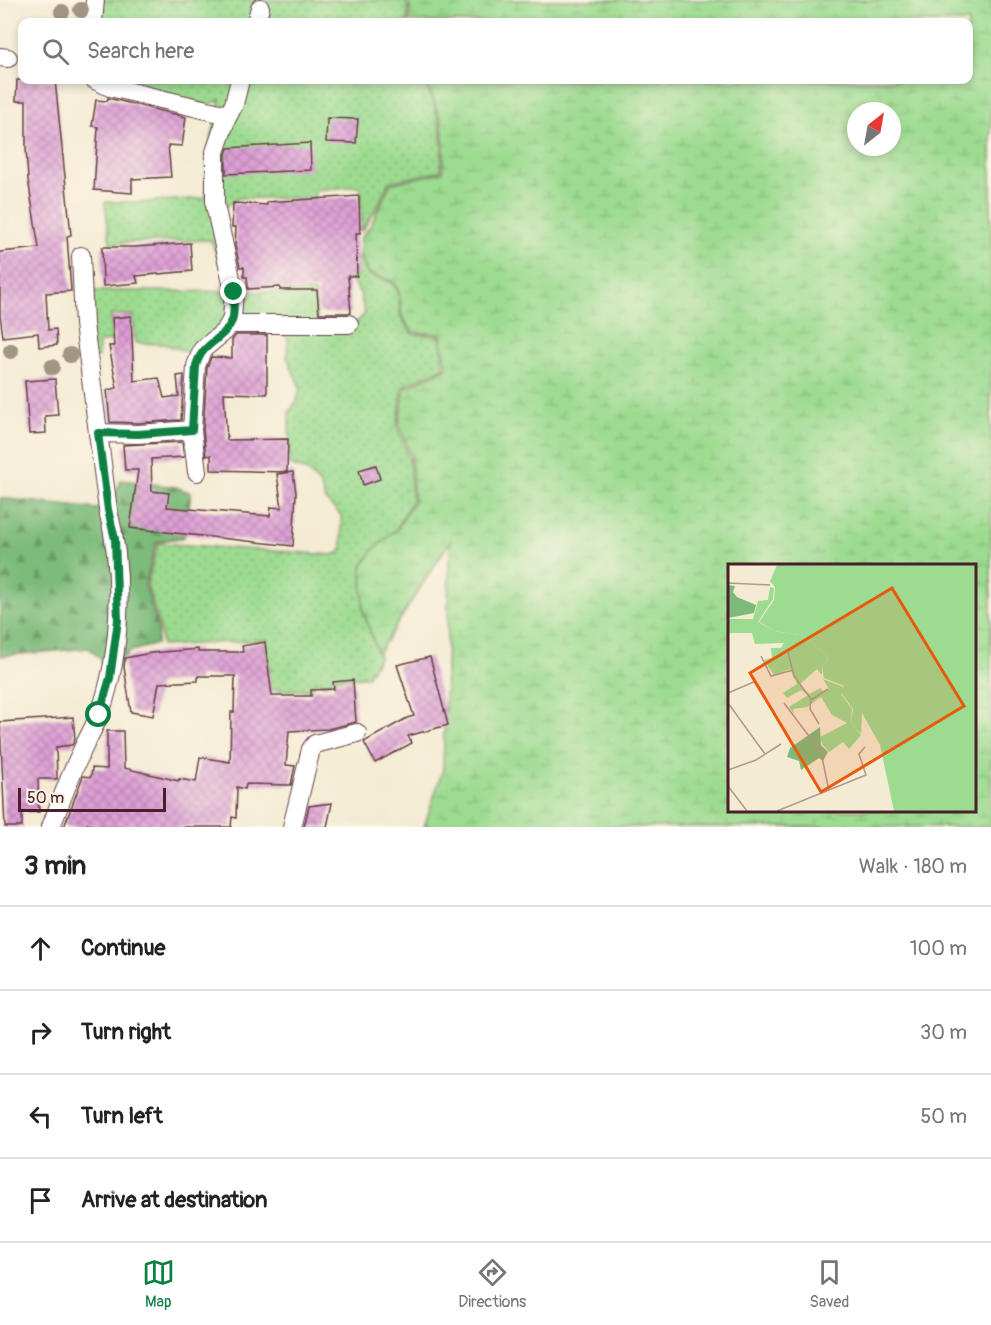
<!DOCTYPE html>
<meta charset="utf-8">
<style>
body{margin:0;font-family:Pangolin,sans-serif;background:#f2f2f2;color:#222}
.compass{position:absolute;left:847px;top:102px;width:54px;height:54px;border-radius:50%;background:#fff;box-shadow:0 3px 9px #0003;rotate:31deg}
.scale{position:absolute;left:18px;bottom:15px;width:148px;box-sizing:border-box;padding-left:6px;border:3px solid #4a1f2b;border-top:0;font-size:16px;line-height:21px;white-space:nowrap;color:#4a1f2b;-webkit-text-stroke:4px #fcf5e5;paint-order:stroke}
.stop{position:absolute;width:18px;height:18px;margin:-14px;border:4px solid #0b8043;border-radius:50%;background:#fff}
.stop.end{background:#0b8043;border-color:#fff;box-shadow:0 2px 6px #0008}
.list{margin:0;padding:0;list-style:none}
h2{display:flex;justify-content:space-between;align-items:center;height:78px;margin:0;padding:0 24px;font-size:26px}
h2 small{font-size:20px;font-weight:400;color:#767676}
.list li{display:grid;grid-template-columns:39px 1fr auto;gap:18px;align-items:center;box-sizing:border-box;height:84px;padding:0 24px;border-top:2px solid #e0e0e0}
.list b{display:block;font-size:22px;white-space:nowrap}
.list em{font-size:20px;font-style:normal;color:#767676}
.icon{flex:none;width:33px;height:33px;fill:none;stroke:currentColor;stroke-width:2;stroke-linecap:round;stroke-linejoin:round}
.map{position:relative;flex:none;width:991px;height:827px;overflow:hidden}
.search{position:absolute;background:#fff;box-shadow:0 3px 9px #0003;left:18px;right:18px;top:18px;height:66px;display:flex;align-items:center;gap:15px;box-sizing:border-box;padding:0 21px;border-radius:12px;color:#767676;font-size:22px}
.sheet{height:414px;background:#fff}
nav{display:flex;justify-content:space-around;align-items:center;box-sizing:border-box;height:84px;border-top:2px solid #e0e0e0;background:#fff;font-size:16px;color:#767676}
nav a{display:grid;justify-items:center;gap:3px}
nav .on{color:#0b8043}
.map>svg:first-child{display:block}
.grass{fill:url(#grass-dots);stroke:#737d5e;stroke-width:1.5}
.forest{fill:url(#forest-firs);stroke:#646d52;stroke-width:1.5}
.wetland{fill:url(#wetland-marsh);stroke:#737d5e;stroke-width:1.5;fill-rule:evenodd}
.building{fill:url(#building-cross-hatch)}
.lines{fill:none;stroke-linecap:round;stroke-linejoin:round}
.minor-casing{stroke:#643e44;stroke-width:20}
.minor{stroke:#fff;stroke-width:18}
.tree{fill:#a29584}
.route{stroke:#0b8043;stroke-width:8}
.inset-road{fill:none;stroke:#b09990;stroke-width:1.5}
.view{fill:#e8590c;fill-opacity:0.15;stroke:#e8590c;stroke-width:3}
.inset-edge{fill:none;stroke:#4a1f2b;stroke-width:3}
</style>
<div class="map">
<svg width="991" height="827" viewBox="0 0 991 827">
<defs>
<pattern id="grass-dots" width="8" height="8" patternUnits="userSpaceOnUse" patternTransform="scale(1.5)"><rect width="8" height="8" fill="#9cdb90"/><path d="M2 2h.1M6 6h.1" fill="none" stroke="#88bc7c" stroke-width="1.8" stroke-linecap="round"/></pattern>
<pattern id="forest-firs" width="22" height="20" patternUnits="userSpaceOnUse" patternTransform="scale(1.5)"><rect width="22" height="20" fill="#7dbb7a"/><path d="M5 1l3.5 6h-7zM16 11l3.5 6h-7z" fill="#689764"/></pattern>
<pattern id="wetland-marsh" width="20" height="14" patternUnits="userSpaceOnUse" patternTransform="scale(1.5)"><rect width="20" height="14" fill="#9cdb90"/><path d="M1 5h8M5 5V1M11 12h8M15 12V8" fill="none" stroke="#88bc7c"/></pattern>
<pattern id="building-cross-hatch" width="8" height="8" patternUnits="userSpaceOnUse" patternTransform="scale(1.5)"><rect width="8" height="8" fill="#dd9fd5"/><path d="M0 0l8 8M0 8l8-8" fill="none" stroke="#b581ad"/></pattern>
</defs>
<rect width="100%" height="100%" fill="#fcf5e5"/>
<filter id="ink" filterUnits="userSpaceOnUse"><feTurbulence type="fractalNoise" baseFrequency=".0167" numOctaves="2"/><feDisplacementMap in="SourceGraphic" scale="12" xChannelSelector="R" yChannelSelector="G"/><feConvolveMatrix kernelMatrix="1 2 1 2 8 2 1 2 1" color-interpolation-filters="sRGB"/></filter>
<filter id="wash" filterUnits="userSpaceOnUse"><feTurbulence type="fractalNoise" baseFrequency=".008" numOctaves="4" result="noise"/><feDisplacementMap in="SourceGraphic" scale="24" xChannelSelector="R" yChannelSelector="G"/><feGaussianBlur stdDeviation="1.35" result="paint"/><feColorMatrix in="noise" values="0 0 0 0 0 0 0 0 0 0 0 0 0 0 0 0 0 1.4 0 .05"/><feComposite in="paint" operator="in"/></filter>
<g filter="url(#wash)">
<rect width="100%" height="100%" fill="#f4ebd3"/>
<!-- grass -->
<g class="grass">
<polygon points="100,0 404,0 408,8 407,22 97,22"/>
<path d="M115,80H423C440,115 444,131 441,171L389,182L376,209L362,231L361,188L357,186L315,190V198H239L220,210V264L211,240L110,243L105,202H146L206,198L207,157L220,100L208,105Z"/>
<polygon points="359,254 367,274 392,283 398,291 401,317 412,334 440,336 444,368 407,384 403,387 397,426 409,458 412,500 397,528 373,550 362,567 363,611 379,657 367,677 335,678 325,685 316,680 312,688 308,690 272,690 270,682 263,673 270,671 265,640 162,646 160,628 147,585 158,543 333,555 342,551 341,515 325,500 320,484 307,471 290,465 289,412 297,401 300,387 287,357 288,339 283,334 245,330 237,319 188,352 164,344 136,343 132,315 111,315 111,341 99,342 98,358 89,354 87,294 95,291 307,292 315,293 317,322 355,324 365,314 360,293 350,278 358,276"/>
</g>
<!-- forest -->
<polygon class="forest" points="121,480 176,487 191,493 184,537 156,542 145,585 158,629 157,644 131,651 104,675 101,659 89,648 0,656 0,498 97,509 112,502"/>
<!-- wetland -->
<path class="wetland" d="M407,0H991V827H424L443,769L450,541L378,654L363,610L362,567L373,550L398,528L414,501L411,456L399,424L405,388L447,368L441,334L412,332L402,316L399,291L393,281L368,273L360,253L361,237L370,227L390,184L443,172C446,132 442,115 425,80H968V22H409L410,7ZM856,111H892V147H856ZM730,566H974V810H730Z"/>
<g id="blocks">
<!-- building -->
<g class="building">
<polygon points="17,80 55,80 71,235 67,236 71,291 46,293 48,330 56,329 57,345 39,347 38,333 3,337 0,315 0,252 39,248 28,179 26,149 26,101 16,101"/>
<polygon points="108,98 186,117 182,146 168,145 171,177 132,179 132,193 94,190 98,127 92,126 96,100 107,101"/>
<polygon points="327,118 358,119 356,143 326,142"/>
<polygon points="310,143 311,170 226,174 226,154 228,148"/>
<polygon points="359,196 360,233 356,233 357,276 348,276 351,313 319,313 317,290 280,290 280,287 248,289 247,277 244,277 244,267 240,267 235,245 236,227 232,227 233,203 267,205 267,202"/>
<polygon points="190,243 192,271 136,276 138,283 103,286 102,247 135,247"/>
<polygon points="131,316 134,381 159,378 164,398 179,396 177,376 184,375 181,420 138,423 110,422 107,390 117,388 109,346 114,346 112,318"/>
<polygon points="236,335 267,335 267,394 224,393 227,440 288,439 287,472 211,470 211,455 206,456 203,430 207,368 211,357 232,358 232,340"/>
<polygon points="55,379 58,415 45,416 46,433 29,434 25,381"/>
<polygon points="182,442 184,457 151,459 152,491 169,493 167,507 270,516 271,507 282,508 277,474 293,472 296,493 293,546 130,528 138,470 125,470 123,445"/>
<polygon points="376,465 380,479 363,485 359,470"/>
<polygon points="265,642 272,696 311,696 311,690 334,689 333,682 353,680 356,722 328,729 289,731 286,765 295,766 291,785 246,784 245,789 237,787 236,818 232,817 231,827 111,827 87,824 86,827 64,827 83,776 91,777 92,768 107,769 107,731 123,731 124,768 179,781 179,779 196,782 200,757 230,762 231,712 234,712 235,676 198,676 198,681 159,683 153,716 131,712 124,667 125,658 151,653 198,649 198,652 243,652 242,646"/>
<polygon points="430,657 448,725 408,736 412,743 375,763 364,742 407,718 414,716 397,665"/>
<polygon points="73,717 75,739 72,745 56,747 57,779 38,779 39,812 22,812 22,827 5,827 0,722"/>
<polygon points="332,803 327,827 304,827 309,806"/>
</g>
</g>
</g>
<g filter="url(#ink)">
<use href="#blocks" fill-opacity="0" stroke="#643e44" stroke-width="1.5"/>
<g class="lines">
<defs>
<g id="minor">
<polyline points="93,22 95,0"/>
<polyline points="256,22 260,8"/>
<polyline points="0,57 8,58"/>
<polyline points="95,80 110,87 228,115"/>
<polyline points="230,324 349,324"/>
<polyline points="98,433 138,434 192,430"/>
<polyline points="197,472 192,430 196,366 202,350 225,331 232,319 234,292 215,205 215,152 226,120 234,104 240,80"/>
<path d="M51,827C60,803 69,778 80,755C86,741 94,728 100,713C122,652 124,573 108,510L84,324L81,256"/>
<polyline points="292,827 311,749 315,744 357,733"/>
</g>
</defs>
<!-- minor casing -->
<use href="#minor" class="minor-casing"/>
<!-- minor -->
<use href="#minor" class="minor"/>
</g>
<!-- trees -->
<g class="tree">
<circle cx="81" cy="10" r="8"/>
<circle cx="62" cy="12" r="8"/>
<circle cx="11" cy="351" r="8"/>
<circle cx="70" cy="355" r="8"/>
<circle cx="52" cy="367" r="8"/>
</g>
</g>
<g class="lines" filter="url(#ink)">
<!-- route -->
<path class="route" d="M99,715L110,678L118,620L115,539L108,510L98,433L138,434L192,430L196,366C202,342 223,341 232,321C235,313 233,301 234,292"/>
</g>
<!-- overview -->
<g transform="translate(728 564)">
<rect width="248" height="248" fill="#f4ebd3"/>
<path d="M42,23L46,24L45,35L30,58L46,67L77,72L98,91L100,96L94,102V111L89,105L72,120L81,130L93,124L95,128L101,125L95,115L118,124L113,130L124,145L123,159L133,171L121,185L115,178L101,188L94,180L92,173L119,159L104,151L93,133L79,143L65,145L66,150L61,143L80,131L73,126L59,134L55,129L69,120L62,105L46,111L36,96L44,94L43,84H53L56,79L27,80L24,69H0V55H25L30,37L40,36Z" fill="#9cdb90"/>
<path d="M0,21L7,22L5,28L9,33L28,41L26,49L0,54ZM92,163L93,181L100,188L95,197L91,194L73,206L71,197L59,193L62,184Z" fill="#7dbb7a"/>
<path d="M49,1H247V247H166L152,181L134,149L133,170L123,159L125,145L114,130L116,122L96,114L94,102L100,96L98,91L77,72L46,67L31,58L46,36L47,23L42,17Z" fill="#9cdb90"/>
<path class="inset-road" d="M0,19L42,21M60,88L66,112L83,135L82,145L91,160M33,92L43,112L65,106M0,129L28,117M83,136L100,125M0,139L37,190M56,139L93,188L101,227M0,206L28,196L53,180M0,222L19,247M49,247L138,211L131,190L137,183"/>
<path class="view" d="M164,24L236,142L93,228L22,109Z"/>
<rect width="248" height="248" class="inset-edge"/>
</g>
</svg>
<svg class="compass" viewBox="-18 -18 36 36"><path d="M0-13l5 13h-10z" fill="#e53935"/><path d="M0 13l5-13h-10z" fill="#767676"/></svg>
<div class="scale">50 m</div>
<div class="stop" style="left:99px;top:715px"></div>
<div class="stop end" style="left:234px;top:292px"></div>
<div class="search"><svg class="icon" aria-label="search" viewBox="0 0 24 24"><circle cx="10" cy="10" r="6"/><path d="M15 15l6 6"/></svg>Search here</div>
</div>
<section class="sheet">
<h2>3 min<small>Walk · 180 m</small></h2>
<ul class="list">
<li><svg class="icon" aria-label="ahead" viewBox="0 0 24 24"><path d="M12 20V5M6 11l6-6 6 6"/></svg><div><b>Continue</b></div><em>100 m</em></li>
<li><svg class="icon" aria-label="right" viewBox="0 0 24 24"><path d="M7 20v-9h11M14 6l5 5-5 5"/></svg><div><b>Turn right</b></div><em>30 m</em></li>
<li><svg class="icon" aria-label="left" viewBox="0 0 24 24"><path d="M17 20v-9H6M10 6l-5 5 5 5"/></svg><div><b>Turn left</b></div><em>50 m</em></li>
<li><svg class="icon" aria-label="arrive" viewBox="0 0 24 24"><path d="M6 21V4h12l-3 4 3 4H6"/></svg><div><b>Arrive at destination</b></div></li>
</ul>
</section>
<nav>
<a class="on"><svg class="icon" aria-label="map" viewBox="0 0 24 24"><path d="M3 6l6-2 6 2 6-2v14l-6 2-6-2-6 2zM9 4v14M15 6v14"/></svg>Map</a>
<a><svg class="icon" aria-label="directions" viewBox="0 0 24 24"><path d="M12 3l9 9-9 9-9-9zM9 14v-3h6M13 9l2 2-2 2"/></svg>Directions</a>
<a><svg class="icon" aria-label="saved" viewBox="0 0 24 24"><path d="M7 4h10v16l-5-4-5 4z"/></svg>Saved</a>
</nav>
